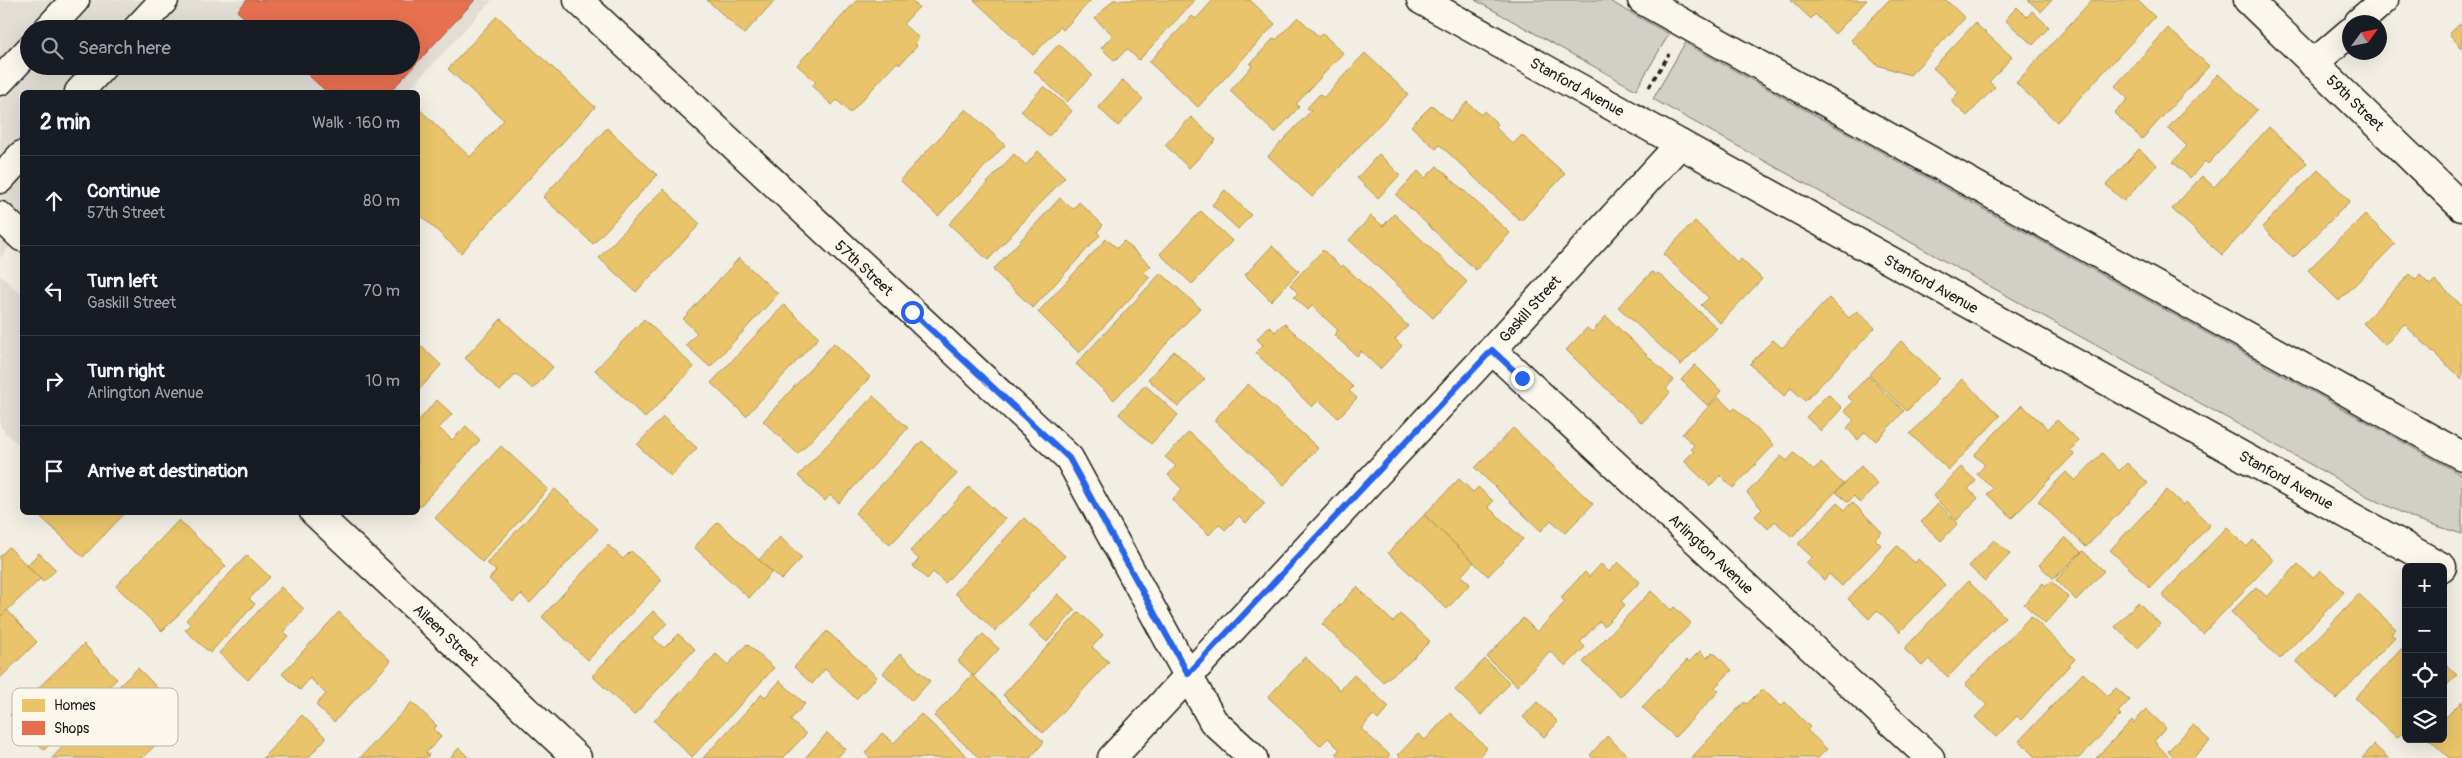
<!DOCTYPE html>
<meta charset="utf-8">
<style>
body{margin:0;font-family:Pangolin,sans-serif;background:#242831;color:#f1f3f6}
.controls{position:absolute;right:15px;bottom:15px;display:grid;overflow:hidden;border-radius:8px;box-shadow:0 5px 20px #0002}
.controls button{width:45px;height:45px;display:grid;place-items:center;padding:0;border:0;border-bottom:1px solid #363941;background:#171b24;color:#f1f3f6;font:25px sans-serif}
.compass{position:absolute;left:2342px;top:15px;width:45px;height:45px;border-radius:50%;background:#171b24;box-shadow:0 5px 20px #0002;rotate:57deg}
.stop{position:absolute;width:15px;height:15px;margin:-11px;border:4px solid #2563eb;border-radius:50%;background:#fff}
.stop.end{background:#2563eb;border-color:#fff;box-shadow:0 1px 5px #0008}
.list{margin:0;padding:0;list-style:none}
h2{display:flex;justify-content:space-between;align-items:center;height:65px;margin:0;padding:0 20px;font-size:21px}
h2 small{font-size:16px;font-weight:400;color:#9ea1a6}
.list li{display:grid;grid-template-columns:32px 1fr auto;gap:15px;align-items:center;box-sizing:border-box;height:90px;padding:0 20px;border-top:1px solid #363941}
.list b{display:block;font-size:19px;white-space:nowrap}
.list p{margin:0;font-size:16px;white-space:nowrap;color:#9ea1a6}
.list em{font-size:16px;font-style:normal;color:#9ea1a6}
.icon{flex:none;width:28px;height:28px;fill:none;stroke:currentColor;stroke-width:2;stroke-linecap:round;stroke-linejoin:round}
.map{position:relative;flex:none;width:2462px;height:758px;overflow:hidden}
.search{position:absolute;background:#171b24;box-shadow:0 5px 20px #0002;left:20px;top:20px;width:400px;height:55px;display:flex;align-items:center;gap:12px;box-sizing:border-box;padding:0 18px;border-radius:28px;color:#9ea1a6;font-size:19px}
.panel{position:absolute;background:#171b24;box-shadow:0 5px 20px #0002;left:20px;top:90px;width:400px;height:425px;border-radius:8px}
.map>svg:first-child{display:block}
.built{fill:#e2ded5;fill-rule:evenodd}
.green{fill:#d2cfc6;stroke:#777671}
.homes{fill:#e9c46a;stroke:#ac9253}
.shops{fill:#e76f51;stroke:#aa5641}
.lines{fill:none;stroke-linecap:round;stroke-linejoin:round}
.minor-casing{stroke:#1c1c1c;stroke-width:31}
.secondary-casing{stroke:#1c1c1c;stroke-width:31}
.primary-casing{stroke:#1c1c1c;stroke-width:31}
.path{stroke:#1c1c1c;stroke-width:3;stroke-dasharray:5 4;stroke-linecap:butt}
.minor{stroke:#fbf7ec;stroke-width:28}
.secondary{stroke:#fbf7ec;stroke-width:28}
.primary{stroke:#fbf7ec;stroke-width:28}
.route{stroke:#2563eb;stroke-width:6}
.labels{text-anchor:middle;stroke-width:5;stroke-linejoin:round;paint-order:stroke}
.street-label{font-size:15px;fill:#1c1c1c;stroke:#fbf7ec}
.key{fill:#fbf7ec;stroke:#b8b5ae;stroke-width:1}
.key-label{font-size:14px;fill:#1c1c1c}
</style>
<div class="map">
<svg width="2462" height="758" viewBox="0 0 2462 758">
<rect width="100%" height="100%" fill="#f2eee4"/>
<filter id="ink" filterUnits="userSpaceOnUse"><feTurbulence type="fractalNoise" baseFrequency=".02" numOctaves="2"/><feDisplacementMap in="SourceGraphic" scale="10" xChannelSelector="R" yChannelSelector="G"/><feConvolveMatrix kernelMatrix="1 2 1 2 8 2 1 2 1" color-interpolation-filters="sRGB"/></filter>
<g filter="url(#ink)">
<!-- built -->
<g class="built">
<path d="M0,0H492L407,92H22V232L0,258ZM29,29H411V66H29Z"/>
<polygon points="0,275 22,295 22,448 0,427"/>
</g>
<!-- green -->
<g class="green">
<polygon points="1475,0 1608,0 1669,34 1636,90"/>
<polygon points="1685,43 2462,475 2462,534 2415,519 2369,497 1653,99"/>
</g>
<!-- homes -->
<g class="homes">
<polygon points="707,0 775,0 744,34"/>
<polygon points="857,0 911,0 919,7 903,24 919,38 915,43 917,46 900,64 897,62 850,113 837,100 832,105 812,86 816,82 797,65"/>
<polygon points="974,0 1091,0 1063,30 1060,27 1033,55"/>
<polygon points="1113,0 1195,0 1139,60 1127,49 1115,61 1101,48 1113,35 1095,19"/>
<polygon points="1213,0 1250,0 1275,24 1198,107 1149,62 1192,16 1196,19"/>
<polygon points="1791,0 1867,0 1835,34 1815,14 1811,19"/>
<polygon points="1889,0 1946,0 1965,18 1910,75 1877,65 1851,40"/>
<polygon points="2028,0 2052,0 2041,12"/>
<polygon points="2092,0 2137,0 2155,17 2057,122 2016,83"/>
<polygon points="2017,7 2027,17 2032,11 2049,27 2033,45 2005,20"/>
<polygon points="497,16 595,107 461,253 418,213 418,108 470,157 504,120 448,69"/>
<polygon points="1298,17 1319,37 1322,33 1343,53 1296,104 1299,107 1275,133 1230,91 1252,66 1250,64 1274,38 1276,40"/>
<polygon points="2462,22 2462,48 2449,34"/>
<polygon points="1975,23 2012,57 1989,82 1995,87 1967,116 1951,101 1959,92 1933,68"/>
<polygon points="2168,28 2209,66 2142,139 2114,113 2128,99 2115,86"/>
<polygon points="1059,44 1092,75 1067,102 1034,71"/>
<polygon points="1365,53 1408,94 1312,197 1268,156 1311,111 1307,108 1320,94 1323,98"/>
<polygon points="2218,74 2257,110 2208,164 2205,161 2190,178 2173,162 2187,146 2168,128"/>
<polygon points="1123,80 1143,99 1118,126 1098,107"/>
<polygon points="1044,86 1072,111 1049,136 1021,111"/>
<polygon points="1467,102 1481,115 1484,111 1498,124 1495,127 1513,144 1522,135 1565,174 1521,221 1440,145 1436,149 1411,126 1432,105 1450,121"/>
<polygon points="966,109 1005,145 938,216 900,180"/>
<polygon points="1191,117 1216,140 1189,168 1165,145"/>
<polygon points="2269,127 2307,163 2222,255 2172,209 2202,176 2214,187"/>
<polygon points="607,128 657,175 593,244 543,197"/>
<polygon points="2139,149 2157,165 2124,201 2106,185"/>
<polygon points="1038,151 1065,177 988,260 949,224 1014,154 1026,165"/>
<polygon points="1379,154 1400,175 1378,198 1357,178"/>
<polygon points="1437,166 1510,233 1476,270 1396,195 1418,171 1425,178"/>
<polygon points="2318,170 2350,201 2293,258 2262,227"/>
<polygon points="663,189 700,224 636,292 599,258"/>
<polygon points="1225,190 1251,215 1238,229 1212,205"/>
<polygon points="1060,198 1073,209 1079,202 1103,225 1097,232 1100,235 1033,308 993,270"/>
<polygon points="1201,211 1232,241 1192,284 1160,254"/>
<polygon points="1394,214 1467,282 1433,318 1349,240 1371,216 1383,226"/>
<polygon points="2365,214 2395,244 2339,301 2308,270"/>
<polygon points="1695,221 1738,263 1741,259 1762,279 1720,323 1701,305 1709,298 1663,254"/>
<polygon points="1106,239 1117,248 1124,241 1151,266 1144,273 1150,277 1079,353 1038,312"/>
<polygon points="1272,246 1299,271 1271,301 1245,275"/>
<polygon points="1323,250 1341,267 1343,265 1408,326 1395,339 1402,346 1380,369 1361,351 1357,356 1334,335 1338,330 1312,306 1308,310 1294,297 1298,293 1290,285"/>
<polygon points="739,258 778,294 710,367 686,345 697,333 683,319"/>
<polygon points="1652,272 1656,275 1658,273 1717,328 1681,365 1618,307"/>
<polygon points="1161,273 1200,308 1114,400 1076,364"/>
<polygon points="2410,274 2416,280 2420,275 2430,285 2435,280 2462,306 2462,380 2404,324 2385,345 2363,323"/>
<polygon points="1829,298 1849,318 1857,311 1875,328 1805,401 1791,388 1784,396 1750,364 1773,340 1782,348"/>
<polygon points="784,305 819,337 746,416 711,383"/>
<polygon points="1606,316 1673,380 1666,389 1670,393 1642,423 1566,350 1587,328 1592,332"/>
<polygon points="501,319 553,367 533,389 516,374 500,391 465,358"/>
<polygon points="644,319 694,367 645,418 595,370"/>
<polygon points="1284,323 1353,387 1349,391 1357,398 1338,418 1319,400 1312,407 1256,353 1263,345 1257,339 1269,326 1275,332"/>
<polygon points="1901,341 1939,378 1907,411 1869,375"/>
<polygon points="418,343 441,365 418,391"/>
<polygon points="834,343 870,377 798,454 763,421"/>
<polygon points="1174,351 1205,379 1178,407 1148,379"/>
<polygon points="1695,365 1721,391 1708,406 1681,380"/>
<polygon points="1868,376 1904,411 1876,441 1865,432 1858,440 1847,428 1854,420 1844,411 1853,402 1848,397"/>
<polygon points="1962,379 2000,416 1949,470 1910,434"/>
<polygon points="1248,384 1318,448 1284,485 1214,420"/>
<polygon points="1145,385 1178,415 1151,444 1119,414"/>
<polygon points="1828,394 1842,408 1821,431 1806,417"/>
<polygon points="873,396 908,428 839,503 830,495 825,501 798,476"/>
<polygon points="1718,397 1732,411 1735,408 1774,445 1733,488 1720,475 1710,486 1684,461 1694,451 1691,449 1694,445 1682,434"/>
<polygon points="437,400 452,414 439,428 452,440 466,426 480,440 418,508 418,421"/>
<polygon points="2022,405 2048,429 2057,420 2079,441 2070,450 2074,454 2012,518 1987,494 1993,488 1977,474 1985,465 1974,455"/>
<polygon points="663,417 697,448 671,476 637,445"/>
<polygon points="1513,428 1593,504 1565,533 1551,520 1541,531 1475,468"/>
<polygon points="1189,432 1265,503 1246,523 1239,516 1225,530 1219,524 1209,535 1172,500 1182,489 1168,475 1176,466 1165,457"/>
<polygon points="922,441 957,474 890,545 855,513"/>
<polygon points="501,446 548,489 482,562 435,518"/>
<polygon points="1794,453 1813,470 1821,463 1843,484 1792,537 1775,521 1768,529 1755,516 1762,509 1747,493 1781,456 1787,461"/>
<polygon points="2102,453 2119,471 2127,463 2148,483 2086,547 2038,501 2066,472 2075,481"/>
<polygon points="1861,466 1878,484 1860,503 1854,496 1848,502 1836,492"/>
<polygon points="1961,467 1976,481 1968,489 1978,498 1957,520 1933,496"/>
<polygon points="1459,479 1473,492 1478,487 1493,501 1488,507 1523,539 1488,576 1424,515"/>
<polygon points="969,487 1005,519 945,583 933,572 927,579 913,566 919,559 910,551"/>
<polygon points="555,489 598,529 530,603 521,594 513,602 489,579 496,571 487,563"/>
<polygon points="2167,490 2183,505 2186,502 2210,525 2150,588 2110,550"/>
<polygon points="1852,502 1882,532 1875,539 1881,545 1842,586 1829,574 1824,580 1806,563 1812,557 1798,544 1837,503 1845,510"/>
<polygon points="1938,504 1958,523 1941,541 1921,522"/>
<polygon points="36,512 126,512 83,557"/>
<polygon points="1424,515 1474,562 1461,576 1470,584 1447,609 1388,553"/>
<polygon points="1024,518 1065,556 995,631 955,593"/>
<polygon points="179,520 226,566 162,631 116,586"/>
<polygon points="718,522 772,572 749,598 694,547"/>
<polygon points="2227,527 2247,547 2253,540 2273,560 2203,634 2162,595"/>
<polygon points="780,537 802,558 781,580 759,560"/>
<polygon points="2065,537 2081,552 2054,579 2039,565"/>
<polygon points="1994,540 2010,554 1985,581 1969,566"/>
<polygon points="608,545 623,559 631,551 662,580 588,660 542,617"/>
<polygon points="1897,546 1915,563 1918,559 1945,585 1900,632 1877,610 1869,619 1848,599"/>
<polygon points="9,547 40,579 0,617 0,556"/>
<polygon points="2083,551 2104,571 2076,600 2056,580"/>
<polygon points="39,553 56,570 43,582 27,565"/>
<polygon points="247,555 270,577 249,599 255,604 210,653 185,630 191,625 186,620"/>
<polygon points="1618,562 1640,582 1621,601 1625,605 1604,626 1600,621 1580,642 1585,647 1566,666 1550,651 1517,686 1487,657 1523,618 1537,632 1565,602 1561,597 1585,572 1589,577 1601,564 1609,572"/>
<polygon points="2298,564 2313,578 2320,570 2344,592 2280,659 2231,612 2256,587 2267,597"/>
<polygon points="1968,581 2005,617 1948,677 1929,659 1922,666 1904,649"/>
<polygon points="2051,581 2069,598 2045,624 2024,604 2043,583 2046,586"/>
<polygon points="281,587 304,609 283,632 288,636 248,680 219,653"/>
<polygon points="1357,587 1393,622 1400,614 1430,641 1408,663 1383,682 1322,624"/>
<polygon points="1651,591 1671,610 1674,607 1691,623 1620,697 1583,662"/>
<polygon points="1058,594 1075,610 1047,642 1029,626"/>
<polygon points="2359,594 2396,629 2391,634 2395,637 2336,699 2296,661"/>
<polygon points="2138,602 2160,624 2138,648 2115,627"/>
<polygon points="7,610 37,642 0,678 0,617"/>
<polygon points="653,611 667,623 653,638 664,648 678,634 695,649 634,715 592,676"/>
<polygon points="339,612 391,661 334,722 316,705 326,694 310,678 300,690 282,674"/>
<polygon points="1079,612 1103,635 1092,647 1109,662 1043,733 1003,695"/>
<polygon points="2031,616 2075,659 2021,720 2017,716 1996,737 1975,717 1987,705 1965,684"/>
<polygon points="827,631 877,677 856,699 825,669 812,684 794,667"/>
<polygon points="983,634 999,649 974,676 958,661"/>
<polygon points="84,644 117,679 44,750 10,715"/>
<polygon points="747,644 774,668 692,757 654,721 716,654 728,665"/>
<polygon points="2406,644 2406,729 2397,738 2355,698"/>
<polygon points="1700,651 1707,658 1713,652 1732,670 1715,687 1719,691 1675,737 1642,707 1687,660 1689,662"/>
<polygon points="900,654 930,681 912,701 883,673"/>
<polygon points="1305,657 1340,690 1354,675 1389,707 1378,720 1373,715 1361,729 1390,755 1387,758 1341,758 1336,753 1340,750 1328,738 1320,746 1268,697"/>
<polygon points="1485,659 1510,683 1481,715 1455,690"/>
<polygon points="2443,662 2457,675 2443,689"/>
<polygon points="138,668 172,703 156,718 169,732 142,758 52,758 74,735 71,732"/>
<polygon points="2083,673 2108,696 2116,688 2130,700 2118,712 2121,715 2079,758 2036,758 2019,741"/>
<polygon points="972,675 1044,742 1030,758 979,758 934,716"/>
<polygon points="780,681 805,704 790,720 806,734 783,758 703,758 762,694 765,697"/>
<polygon points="1762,689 1781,706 1785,702 1810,727 1807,730 1827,749 1818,758 1691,758 1744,702 1747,704"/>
<polygon points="2462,701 2462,758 2449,758 2429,739 2443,739 2443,720"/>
<polygon points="412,702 437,726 433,729 441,737 426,753 429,755 426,758 360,758"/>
<polygon points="1537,702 1558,722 1544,737 1523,717"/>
<polygon points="2146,709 2166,728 2154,741 2170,758 2096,758 2132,720 2134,723"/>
<polygon points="1450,713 1487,748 1477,758 1401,758 1398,755 1418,734 1425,740"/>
<polygon points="921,714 969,758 870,758 865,753 882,733 894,743"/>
<polygon points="302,715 326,738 308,758 263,758"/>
<polygon points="2193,725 2210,741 2193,758 2176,758 2168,751"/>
<polygon points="827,733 845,749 837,758 805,758"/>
<polygon points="1607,736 1630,758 1593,758 1590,755"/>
<polygon points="2374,745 2388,758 2362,758"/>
<polygon points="459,748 469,758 450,758"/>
</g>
<!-- shops -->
<polygon class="shops" points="247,0 475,0 390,92 327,92 298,66 411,66 411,29 257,29 237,11"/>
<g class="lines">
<defs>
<g id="minor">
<polyline points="578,0 1069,458 1213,721 1253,758"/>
<polyline points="2248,0 2462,207"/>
<polyline points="2359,22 2384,0"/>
<polyline points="2313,64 2350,32"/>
<polyline points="0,216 22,237"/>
<polyline points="1492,350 1930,758"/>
<polyline points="314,512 577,758"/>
<polyline points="1112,758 1492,350 1680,144"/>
</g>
<g id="secondary">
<polyline points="1421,0 2442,567"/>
<polyline points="1642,0 2462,456"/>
</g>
<g id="primary">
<polyline points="48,29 75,0"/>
<polyline points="137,29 164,0"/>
<polyline points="0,81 29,50"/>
<polyline points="79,92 103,66"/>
<polyline points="0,179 22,155"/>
</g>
</defs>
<!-- minor casing -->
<use href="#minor" class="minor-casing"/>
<!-- secondary casing -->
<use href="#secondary" class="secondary-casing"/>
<!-- primary casing -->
<use href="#primary" class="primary-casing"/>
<!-- path -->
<polyline class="path" points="1649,87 1669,54"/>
<!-- minor -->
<use href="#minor" class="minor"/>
<!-- secondary -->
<use href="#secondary" class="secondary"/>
<!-- primary -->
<use href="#primary" class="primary"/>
</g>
</g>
<g class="lines" filter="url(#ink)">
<!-- route -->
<polyline class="route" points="912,312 1069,458 1188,674 1492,350 1522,378"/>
</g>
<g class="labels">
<!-- street labels -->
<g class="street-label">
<text transform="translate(1577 87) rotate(29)" y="5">Stanford Avenue</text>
<text transform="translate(2355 103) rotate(44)" y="5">59th Street</text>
<text transform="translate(864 268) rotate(43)" y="5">57th Street</text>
<text transform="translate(1931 284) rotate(29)" y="5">Stanford Avenue</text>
<text transform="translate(1530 309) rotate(-48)" y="5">Gaskill Street</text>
<text transform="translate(2286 480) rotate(29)" y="5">Stanford Avenue</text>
<text transform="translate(1711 554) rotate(43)" y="5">Arlington Avenue</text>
<text transform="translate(446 635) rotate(43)" y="5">Aileen Street</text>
</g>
</g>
<!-- legend -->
<rect x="12" y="688" width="166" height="58" rx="8" class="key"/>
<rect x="22" y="699" width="23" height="13" fill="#e9c46a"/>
<rect x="22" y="721" width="23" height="14" fill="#e76f51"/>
<g class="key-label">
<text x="54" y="710">Homes</text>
<text x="54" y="733">Shops</text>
</g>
</svg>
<div class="controls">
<button>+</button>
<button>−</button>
<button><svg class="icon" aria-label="locate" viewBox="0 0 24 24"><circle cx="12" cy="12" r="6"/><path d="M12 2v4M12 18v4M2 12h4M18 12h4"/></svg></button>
<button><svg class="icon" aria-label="layers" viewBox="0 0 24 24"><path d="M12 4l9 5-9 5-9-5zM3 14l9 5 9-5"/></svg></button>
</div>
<svg class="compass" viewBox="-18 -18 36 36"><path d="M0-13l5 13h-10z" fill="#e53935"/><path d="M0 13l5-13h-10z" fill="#9ea1a6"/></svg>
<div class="stop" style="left:912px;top:312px"></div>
<div class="stop end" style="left:1522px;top:378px"></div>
<div class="search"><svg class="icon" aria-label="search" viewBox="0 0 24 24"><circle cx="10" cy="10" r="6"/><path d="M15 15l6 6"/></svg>Search here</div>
<section class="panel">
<h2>2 min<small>Walk · 160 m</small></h2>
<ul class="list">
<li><svg class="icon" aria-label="ahead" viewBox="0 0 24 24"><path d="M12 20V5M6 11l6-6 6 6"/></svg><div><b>Continue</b><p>57th Street</p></div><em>80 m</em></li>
<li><svg class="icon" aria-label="left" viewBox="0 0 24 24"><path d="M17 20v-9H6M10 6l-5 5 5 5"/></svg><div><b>Turn left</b><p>Gaskill Street</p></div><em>70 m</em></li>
<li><svg class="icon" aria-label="right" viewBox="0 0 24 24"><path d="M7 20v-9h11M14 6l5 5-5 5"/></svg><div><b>Turn right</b><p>Arlington Avenue</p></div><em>10 m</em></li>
<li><svg class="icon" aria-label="arrive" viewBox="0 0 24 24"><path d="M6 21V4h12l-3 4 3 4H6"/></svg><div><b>Arrive at destination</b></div></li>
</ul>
</section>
</div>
